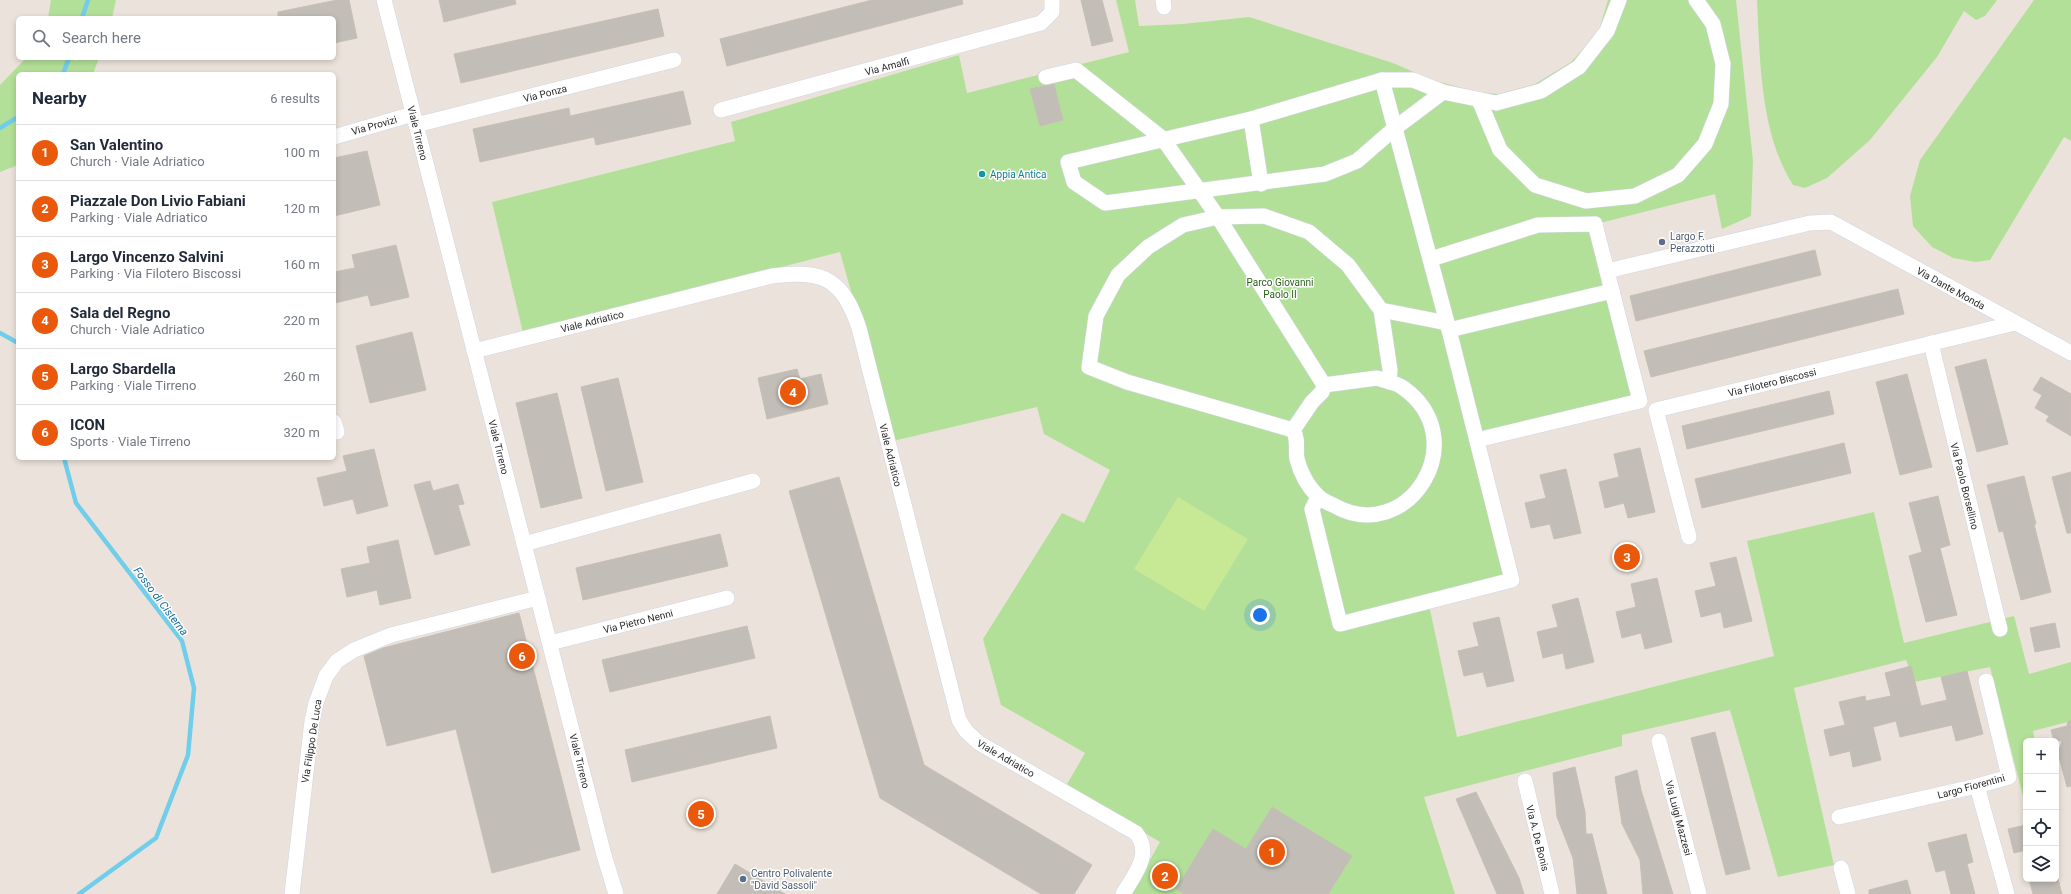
<!DOCTYPE html>
<meta charset="utf-8">
<style>
body{margin:0;font-family:Roboto,sans-serif;background:#f2f2f3;color:#1f2937}
.controls{position:absolute;right:12px;bottom:12px;display:grid;overflow:hidden;border-radius:6px;box-shadow:0 2px 6px #0003}
.controls button{width:36px;height:36px;display:grid;place-items:center;padding:0;border:0;border-bottom:1px solid #e0e1e3;background:#fff;color:#1f2937;font:20px sans-serif}
.you{position:absolute;left:1260px;top:615px;width:14px;height:14px;margin:-10px;border:3px solid #fff;border-radius:50%;background:#1a73e8;box-shadow:0 0 0 6px #1a73e833}
.badge{display:grid;place-items:center;width:26px;height:26px;border-radius:50%;background:#ea580c;color:#fff;font-size:13px;font-weight:700}
.pin{position:absolute;translate:-50% -50%;border:2px solid #fff;box-shadow:0 1px 4px #0006}
.list{margin:0;padding:0;list-style:none}
h2{display:flex;justify-content:space-between;align-items:center;height:52px;margin:0;padding:0 16px;font-size:17px}
h2 small{font-size:13px;font-weight:400;color:#747a83}
.list li{display:grid;grid-template-columns:26px 1fr auto;gap:12px;align-items:center;box-sizing:border-box;height:56px;padding:0 16px;border-top:1px solid #e0e1e3}
.list b{display:block;font-size:15px;white-space:nowrap}
.list p{margin:0;font-size:13px;white-space:nowrap;color:#747a83}
.list em{font-size:13px;font-style:normal;color:#747a83}
.icon{flex:none;width:22px;height:22px;fill:none;stroke:currentColor;stroke-width:2;stroke-linecap:round;stroke-linejoin:round}
.map{position:relative;flex:none;width:2071px;height:894px;overflow:hidden}
.search{position:absolute;background:#fff;box-shadow:0 2px 6px #0003;left:16px;top:16px;width:320px;height:44px;display:flex;align-items:center;gap:10px;box-sizing:border-box;padding:0 14px;border-radius:6px;color:#747a83;font-size:15px}
.panel{position:absolute;background:#fff;box-shadow:0 2px 6px #0003;left:16px;top:72px;width:320px;height:388px;border-radius:6px}
.map>svg:first-child{display:block}
.green{fill:#b3e098}
.pitch{fill:#c7e894}
.lines{fill:none;stroke-linecap:round;stroke-linejoin:round}
.stream{stroke:#70ceeb;stroke-width:4.5}
.building{fill:#c3bdb7;stroke:#c6bfb5}
.street-casing{stroke:#d0d4e1;stroke-width:16}
.street{stroke:#fff;stroke-width:15}
.culture-dot{fill:#0f9aa8;stroke:#fff;stroke-width:1.5}
.service-dot{fill:#5c6f8a;stroke:#fff;stroke-width:1.5}
.labels{text-anchor:middle;stroke-width:3;stroke-linejoin:round;paint-order:stroke}
.street-label{font-size:10px;fill:#292929;stroke:#fff}
.culture-label{font-size:10px;fill:#0d838f;stroke:#fff;text-anchor:start}
.service-label{font-size:10px;fill:#4e5e75;stroke:#fff;text-anchor:start}
.park-label{font-size:10px;fill:#2c631b;stroke:#fff}
.water-label{font-size:11px;font-style:italic;fill:#116b95;stroke:#fff}
</style>
<div class="map">
<svg width="2071" height="894" viewBox="0 0 2071 894">
<rect width="100%" height="100%" fill="#ebe3db"/>
<!-- green -->
<g class="green">
<polygon points="51,0 116,0 112,18 48,18"/>
<polygon points="1116,0 1135,0 1139,26 1183,24 1249,17 1393,63 1432,80 1478,92 1499,94 1535,84 1571,62 1598,33 1608,0 1736,0 1753,161 1751,216 1722,229 1715,194 1596,224 1640,401 1477,440 1512,580 1428,600 1457,737 1774,656 1747,541 1874,512 1904,643 2014,616 2029,674 2071,662 2071,721 2033,731 2035,741 2026,741 2026,808 1990,667 1914,682 1906,660 1794,688 1834,865 1778,877 1730,710 1622,735 1622,746 1424,797 1455,894 1131,894 1160,842 1066,786 1085,753 1001,705 983,639 1062,513 1084,523 1110,470 1044,434 1037,407 893,441 840,252 523,333 492,202 735,141 731,122 959,55 967,93 1129,52"/>
<path d="M1757,0H1997L1985,16L1976,20L1964,11L1937,57L1870,140L1827,178L1805,188L1793,185C1760,133 1760,60 1757,0Z"/>
<polygon points="2034,0 2071,0 2071,141 2064,137 1990,260 1976,262 1953,258 1932,247 1913,226 1910,196 1920,160"/>
<polygon points="26,58 99,58 93,74 18,74 18,165 0,172 0,85"/>
</g>
<!-- pitch -->
<polygon class="pitch" points="1178,497 1248,539 1204,611 1134,569"/>
<g class="lines">
<!-- stream -->
<g class="stream">
<polyline points="82,18 88,0"/>
<polyline points="63,74 69,58"/>
<polyline points="0,128 18,117"/>
<polyline points="0,333 18,343"/>
<polyline points="64,458 76,503 182,641 194,688 188,755 156,838 79,894"/>
</g>
</g>
<!-- building -->
<g class="building">
<polygon points="337,0 349,0 357,38 334,43 334,18 278,18 278,12"/>
<polygon points="439,0 515,0 516,4 444,22"/>
<polygon points="872,0 962,0 963,4 727,66 720,39"/>
<polygon points="1081,0 1102,0 1113,41 1092,46"/>
<polygon points="658,9 664,36 461,83 454,54"/>
<polygon points="1054,84 1063,120 1040,126 1030,89"/>
<polygon points="683,91 691,124 596,145 594,137 480,162 473,129 569,108 570,116"/>
<polygon points="367,151 380,205 334,216 334,158"/>
<polygon points="396,245 409,297 371,306 368,295 335,303 334,272 355,268 352,255"/>
<polygon points="1815,250 1821,275 1636,321 1630,296"/>
<polygon points="1898,289 1904,314 1651,377 1644,351"/>
<polygon points="412,332 426,390 370,403 356,346"/>
<polygon points="1986,359 2008,444 1977,452 1955,367"/>
<polygon points="797,369 800,379 821,374 828,404 767,419 758,378"/>
<polygon points="1907,374 1932,467 1900,475 1876,382"/>
<polygon points="2041,377 2071,394 2071,436 2046,421 2049,416 2035,408 2042,395 2033,390"/>
<polygon points="618,378 643,482 606,491 581,387"/>
<polygon points="1829,391 1834,414 1687,449 1682,426"/>
<polygon points="557,393 582,498 541,508 516,403"/>
<polygon points="1844,443 1851,473 1702,508 1695,479"/>
<polygon points="1640,448 1655,512 1628,518 1624,503 1605,508 1599,482 1619,477 1614,454"/>
<polygon points="374,449 388,506 357,514 353,499 324,506 317,478 347,471 343,456"/>
<polygon points="1566,469 1581,533 1554,539 1550,524 1531,528 1525,503 1546,498 1540,475"/>
<polygon points="2071,472 2071,533 2067,533 2052,477"/>
<polygon points="2024,476 2036,524 2034,524 2051,592 2021,600 2003,531 1999,532 1987,485"/>
<polygon points="839,477 924,765 1092,865 1074,894 1041,894 880,798 789,491"/>
<polygon points="430,481 433,491 458,484 464,504 458,505 470,545 435,555 414,485"/>
<polygon points="1938,496 1950,545 1940,548 1957,615 1926,622 1909,556 1922,552 1909,503"/>
<polygon points="720,534 728,566 583,600 576,568"/>
<polygon points="398,540 411,598 380,605 377,590 347,597 341,569 370,563 367,547"/>
<polygon points="1736,557 1752,621 1724,628 1721,612 1701,617 1695,591 1716,586 1710,563"/>
<polygon points="1657,578 1672,642 1645,649 1641,633 1622,638 1616,612 1636,607 1631,584"/>
<polygon points="1578,598 1594,662 1566,669 1563,653 1543,658 1537,632 1558,627 1552,605"/>
<polygon points="519,613 580,850 492,873 456,729 387,746 364,656 383,648"/>
<polygon points="1499,617 1514,681 1487,687 1483,672 1464,676 1458,651 1479,646 1473,623"/>
<polygon points="2055,623 2060,647 2035,652 2030,628"/>
<polygon points="747,626 755,658 610,692 602,660"/>
<polygon points="1911,666 1921,706 1947,700 1941,677 1967,671 1983,734 1956,741 1952,725 1900,737 1896,721 1873,727 1881,760 1853,767 1850,751 1830,756 1824,730 1845,725 1839,702 1865,696 1866,701 1891,696 1885,673"/>
<polygon points="770,716 777,748 632,782 625,750"/>
<polygon points="2068,721 2071,721 2071,786 2067,787 2058,753 2062,741 2054,741 2051,730 2067,726"/>
<polygon points="1715,732 1750,869 1726,875 1691,738"/>
<polygon points="1575,767 1585,812 1586,834 1592,834 1607,894 1577,894 1573,858 1557,817 1553,773"/>
<polygon points="1637,770 1641,790 1673,894 1643,894 1640,860 1622,824 1615,777"/>
<polygon points="1476,792 1519,878 1524,894 1497,894 1456,799"/>
<polygon points="1272,807 1352,856 1328,894 1184,894 1176,889 1213,829 1246,849"/>
<polygon points="2026,825 2026,850 2014,853 2008,829"/>
<polygon points="1966,834 1973,862 1967,864 1975,894 1951,894 1945,870 1936,872 1928,843"/>
<polygon points="735,864 785,894 717,894"/>
<polygon points="2029,879 2058,879 2062,894 2033,894"/>
<polygon points="1907,880 1911,894 1869,894 1869,890"/>
</g>
<g class="lines">
<defs>
<g id="street">
<polyline points="384,0 604,855 616,894"/>
<polyline points="1163,0 1164,7"/>
<polyline points="1046,77 1076,70 1163,139 1218,217 1324,385"/>
<polyline points="1443,92 1395,128 1357,161 1325,174 1105,203 1074,182 1068,162 1251,119 1382,80 1413,80 1443,92 1496,103 1541,91 1579,67 1607,31 1619,0"/>
<polyline points="1479,100 1500,150 1535,185 1586,201 1635,196 1678,175 1705,144 1721,104 1723,64 1713,24 1696,0"/>
<polyline points="721,110 1041,23 1052,12 1052,0"/>
<polyline points="1251,119 1261,184"/>
<polyline points="416,125 674,60"/>
<polyline points="334,137 413,114"/>
<polyline points="1431,259 1538,225 1595,224 1640,401 1477,440"/>
<polyline points="1607,271 1810,223 1831,222 2071,353"/>
<polyline points="1381,310 1447,323"/>
<polyline points="1449,330 1612,291"/>
<polyline points="1931,343 2000,629"/>
<path d="M474,351L772,276C823,269 843,279 859,328L959,720L966,731L979,743L1136,833C1153,854 1134,875 1123,894"/>
<path d="M1377,378C1385,381 1396,383 1402,387C1477,439 1407,548 1333,505C1328,503 1322,500 1318,496C1308,487 1300,472 1297,459C1295,449 1299,440 1293,430L1312,402L1322,392L1324,385Z"/>
<polyline points="334,422 337,432"/>
<polyline points="1293,430 1127,382 1089,367 1096,316 1118,275 1148,247 1183,225 1218,217 1264,216 1309,232 1348,265 1381,310 1390,370 1389,382"/>
<polyline points="1318,497 1312,509 1340,624 1512,580 1449,330 1382,80"/>
<polyline points="1689,537 1656,410 2015,323"/>
<polyline points="524,544 753,481"/>
<polyline points="550,643 727,598"/>
<polyline points="1659,741 1699,894"/>
<polyline points="1525,781 1552,894"/>
<polyline points="1977,786 2007,894"/>
<polyline points="1839,817 1977,786 2009,777 1986,681"/>
<polyline points="1841,868 1848,894"/>
<polyline points="292,894 312,721 316,703 326,676 337,661 354,650 391,635 538,598"/>
</g>
</defs>
<!-- street casing -->
<use href="#street" class="street-casing"/>
<!-- street -->
<use href="#street" class="street"/>
</g>
<!-- markers -->
<circle class="culture-dot" cx="982" cy="174" r="4"/>
<g class="service-dot">
<circle cx="1662" cy="242" r="4"/>
<circle cx="743" cy="879" r="4"/>
</g>
<g class="labels">
<!-- street labels -->
<g class="street-label">
<text transform="translate(887 66) rotate(-15)" y="4">Via Amalfi</text>
<text transform="translate(545 93) rotate(-14)" y="4">Via Ponza</text>
<text transform="translate(374 125) rotate(-16)" y="4">Via Provizi</text>
<text transform="translate(418 133) rotate(76)" y="4">Viale Tirreno</text>
<text transform="translate(1951 288) rotate(29)" y="4">Via Dante Monda</text>
<text transform="translate(592 321) rotate(-14)" y="4">Viale Adriatico</text>
<text transform="translate(1772 382) rotate(-14)" y="4">Via Filotero Biscossi</text>
<text transform="translate(499 447) rotate(76)" y="4">Viale Tirreno</text>
<text transform="translate(891 455) rotate(76)" y="4">Viale Adriatico</text>
<text transform="translate(1965 486) rotate(76)" y="4">Via Paolo Borsellino</text>
<text transform="translate(638 621) rotate(-14)" y="4">Via Pietro Nenni</text>
<text transform="translate(311 741) rotate(-81)" y="4">Via Filippo De Luca</text>
<text transform="translate(1006 758) rotate(30)" y="4">Viale Adriatico</text>
<text transform="translate(580 761) rotate(76)" y="4">Viale Tirreno</text>
<text transform="translate(1971 786) rotate(-15)" y="4">Largo Fiorentini</text>
<text transform="translate(1679 818) rotate(75)" y="4">Via Luigi Mazzesi</text>
<text transform="translate(1538 838) rotate(76)" y="4">Via A. De Bonis</text>
</g>
<!-- culture labels -->
<g class="culture-label">
<text x="990" y="178">Appia Antica</text>
</g>
<!-- service labels -->
<g class="service-label">
<text x="1670" y="240">Largo F.<tspan x="1670" dy="12">Perazzotti</tspan></text>
<text x="751" y="877">Centro Polivalente<tspan x="751" dy="12">"David Sassoli"</tspan></text>
</g>
<!-- park labels -->
<g class="park-label">
<text x="1280" y="286">Parco Giovanni<tspan x="1280" dy="12">Paolo II</tspan></text>
</g>
<!-- water labels -->
<g class="water-label">
<text transform="translate(161 601) rotate(53)" y="4">Fosso di Cisterna</text>
</g>
</g>
</svg>
<div class="controls">
<button>+</button>
<button>−</button>
<button><svg class="icon" aria-label="locate" viewBox="0 0 24 24"><circle cx="12" cy="12" r="6"/><path d="M12 2v4M12 18v4M2 12h4M18 12h4"/></svg></button>
<button><svg class="icon" aria-label="layers" viewBox="0 0 24 24"><path d="M12 4l9 5-9 5-9-5zM3 14l9 5 9-5"/></svg></button>
</div>
<div class="you"></div>
<div class="pin badge" style="left:1272px;top:852px">1</div>
<div class="pin badge" style="left:1165px;top:876px">2</div>
<div class="pin badge" style="left:1627px;top:557px">3</div>
<div class="pin badge" style="left:793px;top:392px">4</div>
<div class="pin badge" style="left:701px;top:814px">5</div>
<div class="pin badge" style="left:522px;top:656px">6</div>
<div class="search"><svg class="icon" aria-label="search" viewBox="0 0 24 24"><circle cx="10" cy="10" r="6"/><path d="M15 15l6 6"/></svg>Search here</div>
<section class="panel">
<h2>Nearby<small>6 results</small></h2>
<ul class="list">
<li><span class="badge">1</span><div><b>San Valentino</b><p>Church · Viale Adriatico</p></div><em>100 m</em></li>
<li><span class="badge">2</span><div><b>Piazzale Don Livio Fabiani</b><p>Parking · Viale Adriatico</p></div><em>120 m</em></li>
<li><span class="badge">3</span><div><b>Largo Vincenzo Salvini</b><p>Parking · Via Filotero Biscossi</p></div><em>160 m</em></li>
<li><span class="badge">4</span><div><b>Sala del Regno</b><p>Church · Viale Adriatico</p></div><em>220 m</em></li>
<li><span class="badge">5</span><div><b>Largo Sbardella</b><p>Parking · Viale Tirreno</p></div><em>260 m</em></li>
<li><span class="badge">6</span><div><b>ICON</b><p>Sports · Viale Tirreno</p></div><em>320 m</em></li>
</ul>
</section>
</div>
